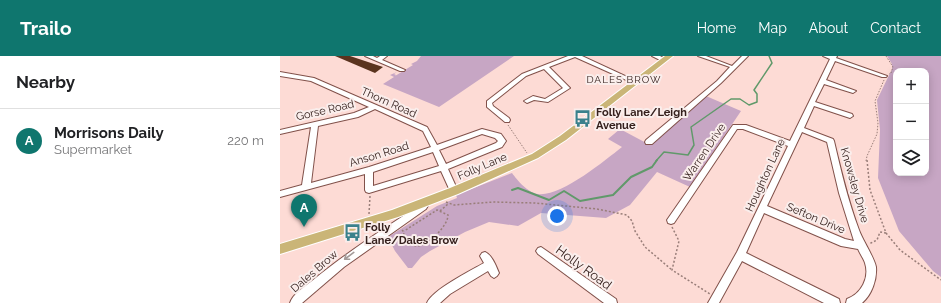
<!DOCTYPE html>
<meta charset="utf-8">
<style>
body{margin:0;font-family:Raleway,sans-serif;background:#f2f2f2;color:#202124}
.controls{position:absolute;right:12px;top:12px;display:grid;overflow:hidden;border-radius:8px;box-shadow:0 2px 10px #0003}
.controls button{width:36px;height:36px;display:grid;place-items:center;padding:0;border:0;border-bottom:1px solid #e0e0e0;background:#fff;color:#202124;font:20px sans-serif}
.you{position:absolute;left:277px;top:160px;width:14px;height:14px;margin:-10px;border:3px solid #fff;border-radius:50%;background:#1a73e8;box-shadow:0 0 0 6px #1a73e833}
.badge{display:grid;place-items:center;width:26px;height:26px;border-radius:50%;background:#0f766e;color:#fff;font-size:13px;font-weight:700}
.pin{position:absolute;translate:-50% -33px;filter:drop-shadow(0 1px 2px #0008)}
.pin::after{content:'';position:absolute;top:21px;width:14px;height:12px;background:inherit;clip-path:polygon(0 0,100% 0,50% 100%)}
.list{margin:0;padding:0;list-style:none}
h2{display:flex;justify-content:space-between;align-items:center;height:52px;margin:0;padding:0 16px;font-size:17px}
h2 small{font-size:13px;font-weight:400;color:#757577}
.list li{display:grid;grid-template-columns:26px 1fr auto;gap:12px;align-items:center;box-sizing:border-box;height:64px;padding:0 16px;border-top:1px solid #e0e0e0}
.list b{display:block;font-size:15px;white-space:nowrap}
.list p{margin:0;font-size:13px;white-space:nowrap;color:#757577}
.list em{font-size:13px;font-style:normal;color:#757577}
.icon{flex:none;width:22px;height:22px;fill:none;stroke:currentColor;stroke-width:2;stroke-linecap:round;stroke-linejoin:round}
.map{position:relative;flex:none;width:661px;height:247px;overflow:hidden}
header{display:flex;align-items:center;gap:24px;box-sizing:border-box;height:56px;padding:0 20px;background:#0f766e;color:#fff}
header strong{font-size:19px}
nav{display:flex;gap:22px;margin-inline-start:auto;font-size:14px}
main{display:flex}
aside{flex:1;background:#fff}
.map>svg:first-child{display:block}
.green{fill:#c7a6c4;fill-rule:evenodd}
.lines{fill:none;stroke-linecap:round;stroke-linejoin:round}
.stream-far1{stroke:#60996a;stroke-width:1.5}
.stream{stroke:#60996a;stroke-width:2}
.building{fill:#5a331e}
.minor-casing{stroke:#81514a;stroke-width:2}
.major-casing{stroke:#fff;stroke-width:2}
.path-far1{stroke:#997e79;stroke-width:1;stroke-dasharray:1.5 1.5;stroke-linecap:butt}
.path{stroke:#997e79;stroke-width:1.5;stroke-dasharray:2 2;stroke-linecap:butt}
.minor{fill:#fff;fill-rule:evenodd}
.major{fill:#cab577;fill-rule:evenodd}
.oneway{stroke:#a49b99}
.labels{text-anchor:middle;stroke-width:4;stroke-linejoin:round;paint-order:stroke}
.far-neighbourhood-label{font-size:10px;letter-spacing:1px;fill:#35201d;stroke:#faeeec}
.street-label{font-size:11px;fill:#35201d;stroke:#faeeec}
.poi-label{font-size:11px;font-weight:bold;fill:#35201d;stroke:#faeeec;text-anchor:start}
.near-street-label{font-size:13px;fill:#35201d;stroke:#faeeec}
</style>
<header>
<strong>Trailo</strong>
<nav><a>Home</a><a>Map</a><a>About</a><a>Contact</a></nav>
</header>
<main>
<aside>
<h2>Nearby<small></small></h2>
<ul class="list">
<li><span class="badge">A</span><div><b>Morrisons Daily</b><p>Supermarket</p></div><em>220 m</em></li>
</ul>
</aside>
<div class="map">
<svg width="661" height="247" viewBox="0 0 661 247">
<rect width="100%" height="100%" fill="#fddbd5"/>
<!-- green -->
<g class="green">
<polygon points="141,0 234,0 159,51 103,28 114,21 110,19 117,16 114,18 116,19 115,20 133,9 131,8 137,5"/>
<path d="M607,0H661V221L653,215L619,175L598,122L600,74L597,44L612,13V8ZM616,15H646V117H616Z"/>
<path d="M426,40L461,55L410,131L377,116L350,149L326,162L261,157L238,170L209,166L185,176L150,195L141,201L132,212H128L115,195L108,181L157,150L177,142L176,139L232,117C237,124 248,137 258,138C281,141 324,105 342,91L328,83L340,73L370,89Z"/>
</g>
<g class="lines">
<!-- stream-far1 -->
<polyline class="stream-far1" points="376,105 384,96 408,99 414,89 411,71 451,43 460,43 469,49 477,46 477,38 474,34 492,7 489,0"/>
<!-- stream -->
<polyline class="stream" points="232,134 238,132 269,144 284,135 300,145 333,139 351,121 372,111 377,104"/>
</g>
<!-- building -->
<polygon class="building" points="55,0 70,0 103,11 95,17"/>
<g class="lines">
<defs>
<g id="minor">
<polygon points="85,0 93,0 97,2 100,0 107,0 102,4 125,14 124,15 120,15"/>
<polygon points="288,0 302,0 358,26 355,28 353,27 295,1 269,11 290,32 268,46 254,44 247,47 244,45 253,40 265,43 283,32 264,13 246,20 212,47 213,50 229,62 230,64 229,66 225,66 207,51 207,45 242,18"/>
<polygon points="372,0 380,0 387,4 382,5"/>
<polygon points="418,0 426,0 452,10 462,0 468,0 441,27 372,88 366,88 365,86 366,84 437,25 450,11"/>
<path d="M543,0H557L556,2L607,20L606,21H602L555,5L546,24L576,35L573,37L544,28L535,46L572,58L573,60L570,62L534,50L524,72L553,83L554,85C561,115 568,145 579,174C583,185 594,201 596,211C597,223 592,239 582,247H566L567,243C581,238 590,222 585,207C584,203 580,198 578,193L561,190L484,157L466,197L559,243L560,247H544L462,205L439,247H428L457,196L508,90L463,73H457L394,167L391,168L388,167L387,164L453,69H466L510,85L550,3ZM522,76L547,86L559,137L574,185L565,183L487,150Z"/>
<path d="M0,16L34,22L147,71L157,89L202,73L221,78L226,85L222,91L168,113L178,135L177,137H171L161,115L89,137L86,136L85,134V118L0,141V135L22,129L31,71L0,78V74L74,57L89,51L31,25L0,20ZM95,53L143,75L151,91L89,111L31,127L38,70L78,61ZM202,78L215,82L218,85L216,87L166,108L159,94ZM153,96L159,110L93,130V116Z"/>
<path d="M146,143L149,144L150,146L146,153L64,211L22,247H10C13,238 24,231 32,225C66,197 103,173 140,149L143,144Z"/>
<polygon points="261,191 336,243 337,247 324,247 258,198 256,195 258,192"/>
<path d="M205,196C212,199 216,210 219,217L217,220L214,222L211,220L208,215L170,238L160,247H147C152,234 190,215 204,207L200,200L202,197Z"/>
</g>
<polygon id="major" points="385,0 393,0 286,84 258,102 178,138 118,161 0,198 0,188 112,154 170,132 252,98 280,80"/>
</defs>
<!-- minor casing -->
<use href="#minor" class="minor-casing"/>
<!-- major casing -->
<use href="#major" class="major-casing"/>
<!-- path-far1 -->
<g class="path-far1">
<polyline points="606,0 613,11 611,17 609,18"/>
<polyline points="228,69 247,97"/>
<polyline points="586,105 587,100 597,78 598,67 595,45 604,24"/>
</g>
<!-- path -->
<g class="path">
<polyline points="587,104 590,134 606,177 600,176 597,184 589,188"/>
<polyline points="166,146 174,149 213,146 255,147 317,153 347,159 352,165 355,175 365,191 392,214"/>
<polyline points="160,155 168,148"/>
<polyline points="89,158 90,140"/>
<polyline points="392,171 399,185 392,214 430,238"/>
<path d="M122,174L124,176L123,185C128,188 133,190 138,190C149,188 168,170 168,159L157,154L124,175"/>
<polyline points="606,177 620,194 661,224"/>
</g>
<!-- minor -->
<use href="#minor" class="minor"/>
<!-- major -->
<use href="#major" class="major"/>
</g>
<!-- one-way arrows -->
<defs><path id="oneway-shaft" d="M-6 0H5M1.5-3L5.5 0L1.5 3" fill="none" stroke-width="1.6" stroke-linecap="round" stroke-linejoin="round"/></defs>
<use class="oneway" href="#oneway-shaft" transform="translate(69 200) rotate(143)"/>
<!-- icons -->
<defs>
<symbol id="bus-bare" viewBox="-9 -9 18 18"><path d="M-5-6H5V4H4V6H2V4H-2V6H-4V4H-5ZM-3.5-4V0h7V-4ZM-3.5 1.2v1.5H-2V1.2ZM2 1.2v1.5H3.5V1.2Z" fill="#3a818c" stroke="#faeeec" stroke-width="2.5" paint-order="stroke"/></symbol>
</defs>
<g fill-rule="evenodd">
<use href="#bus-bare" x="290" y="50" width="25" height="25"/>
<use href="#bus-bare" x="60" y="164" width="25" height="25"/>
</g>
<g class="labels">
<!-- far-neighbourhood labels -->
<g class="far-neighbourhood-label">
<text x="344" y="27">DALES BROW</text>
</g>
<!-- street labels -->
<g class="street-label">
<text transform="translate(109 46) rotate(24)" y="4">Thorn Road</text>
<text transform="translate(45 54) rotate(-13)" y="4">Gorse Road</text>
<text transform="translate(424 96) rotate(-56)" y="4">Warren Drive</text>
<text transform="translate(99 98) rotate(-17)" y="4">Anson Road</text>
<text transform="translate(202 110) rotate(-23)" y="4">Folly Lane</text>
<text transform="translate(485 119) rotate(-65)" y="4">Houghton Lane</text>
<text transform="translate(575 129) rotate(74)" y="4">Knowsley Drive</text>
<text transform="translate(536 162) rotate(23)" y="4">Sefton Drive</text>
<text transform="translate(34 215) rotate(-41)" y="4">Dales Brow</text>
</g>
<!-- poi labels -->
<g class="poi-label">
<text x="316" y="60">Folly Lane/Leigh<tspan x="316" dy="13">Avenue</tspan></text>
<text x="85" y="175">Folly<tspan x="85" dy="13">Lane/Dales Brow</tspan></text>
</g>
<!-- near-street labels -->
<g class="near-street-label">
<text transform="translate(304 211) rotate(36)" y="5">Holly Road</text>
</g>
</g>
</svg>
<div class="controls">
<button>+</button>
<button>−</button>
<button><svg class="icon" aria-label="layers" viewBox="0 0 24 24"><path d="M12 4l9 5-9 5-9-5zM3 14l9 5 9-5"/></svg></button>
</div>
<div class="you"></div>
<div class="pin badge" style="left:24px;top:171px">A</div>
</div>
</main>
